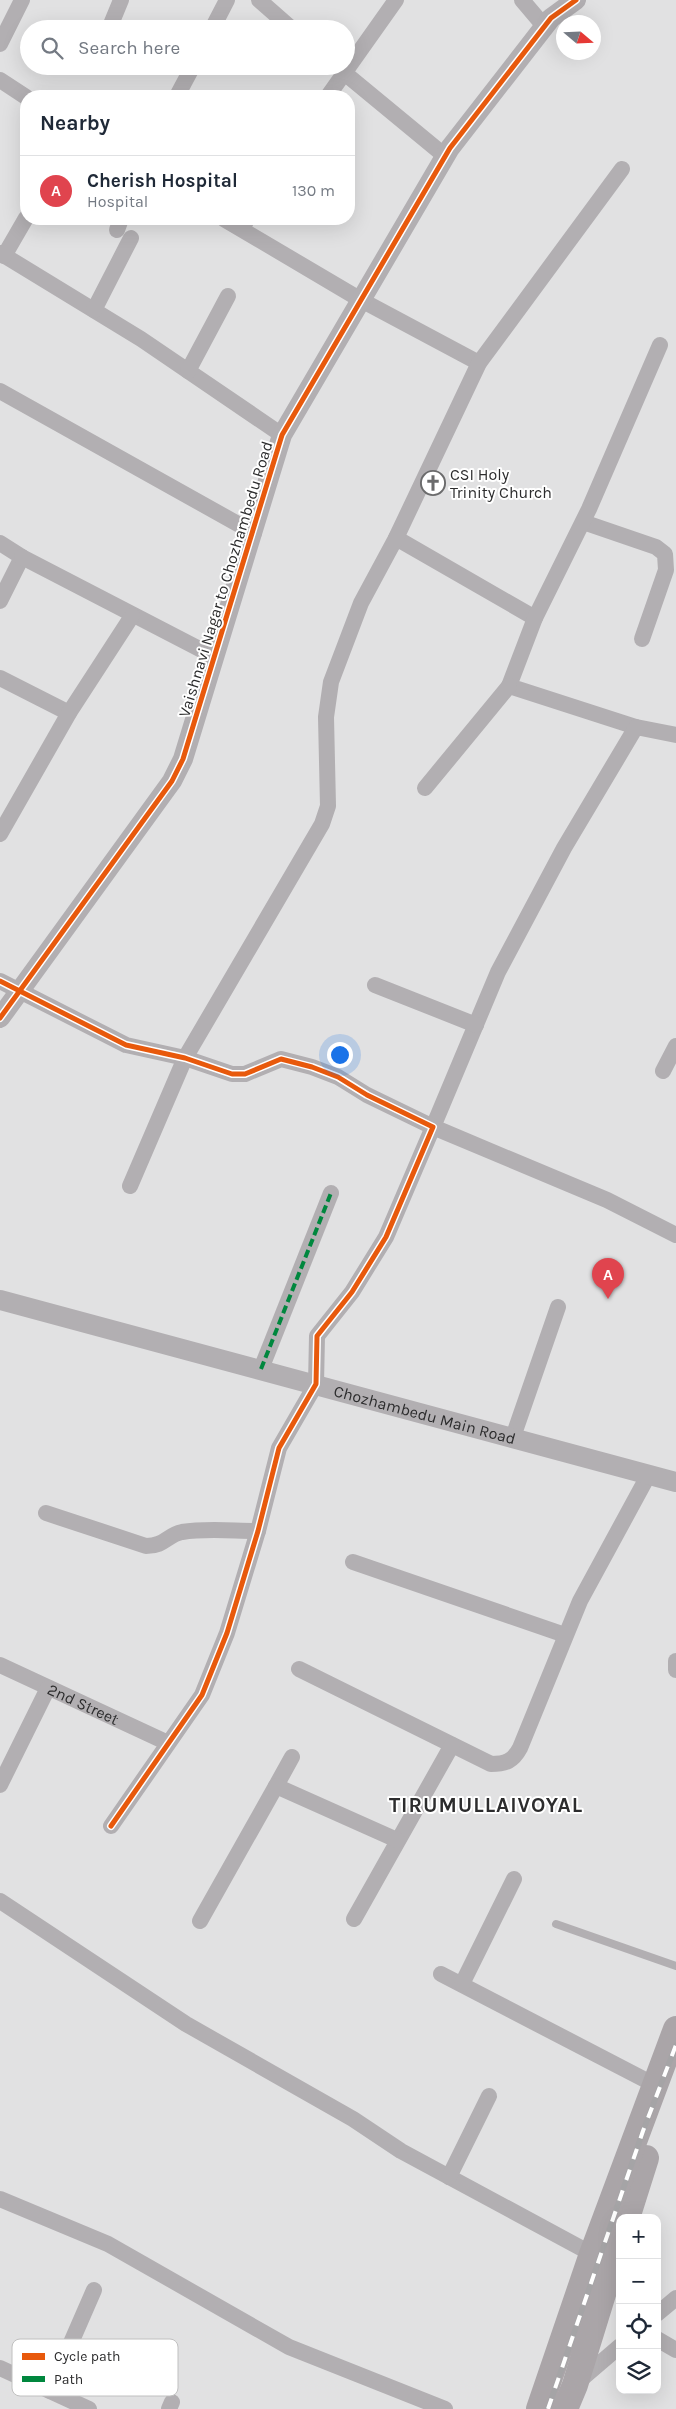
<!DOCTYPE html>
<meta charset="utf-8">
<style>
body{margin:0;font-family:Karla,sans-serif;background:#f2f2f3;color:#1f2937}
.controls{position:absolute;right:15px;bottom:15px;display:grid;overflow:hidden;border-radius:10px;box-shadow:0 5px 20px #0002}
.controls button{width:45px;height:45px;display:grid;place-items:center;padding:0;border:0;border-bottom:1px solid #e0e1e3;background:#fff;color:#1f2937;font:25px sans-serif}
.compass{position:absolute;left:556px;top:15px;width:45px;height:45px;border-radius:50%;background:#fff;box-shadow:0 5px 20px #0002;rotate:109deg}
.you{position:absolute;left:339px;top:1054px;width:18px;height:18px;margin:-12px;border:4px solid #fff;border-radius:50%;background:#1a73e8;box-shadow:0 0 0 8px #1a73e833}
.badge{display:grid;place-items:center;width:32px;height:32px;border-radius:50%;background:#b45309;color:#fff;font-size:16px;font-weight:700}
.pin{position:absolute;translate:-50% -41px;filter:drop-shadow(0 1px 2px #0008)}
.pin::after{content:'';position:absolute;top:26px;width:18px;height:15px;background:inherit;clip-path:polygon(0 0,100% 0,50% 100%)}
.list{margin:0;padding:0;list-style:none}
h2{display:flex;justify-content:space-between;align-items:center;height:65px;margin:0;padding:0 20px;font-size:21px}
h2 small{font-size:16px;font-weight:400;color:#747a83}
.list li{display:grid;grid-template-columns:32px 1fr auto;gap:15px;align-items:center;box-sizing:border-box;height:70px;padding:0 20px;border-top:1px solid #e0e1e3}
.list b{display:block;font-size:19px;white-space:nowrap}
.list p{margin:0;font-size:16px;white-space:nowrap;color:#747a83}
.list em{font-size:16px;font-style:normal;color:#747a83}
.icon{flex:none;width:28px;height:28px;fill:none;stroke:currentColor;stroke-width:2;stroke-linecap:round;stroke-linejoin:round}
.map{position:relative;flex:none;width:676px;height:2409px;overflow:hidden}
.search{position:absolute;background:#fff;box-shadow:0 5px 20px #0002;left:20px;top:20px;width:335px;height:55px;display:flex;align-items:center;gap:12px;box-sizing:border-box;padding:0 18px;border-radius:28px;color:#747a83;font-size:19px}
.panel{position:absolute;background:#fff;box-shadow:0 5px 20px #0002;left:20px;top:90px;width:335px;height:135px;border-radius:20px}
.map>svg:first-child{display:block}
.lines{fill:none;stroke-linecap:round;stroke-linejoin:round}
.service{stroke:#b2afb2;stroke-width:8}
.minor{stroke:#b2afb2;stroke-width:16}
.tertiary{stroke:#b2afb2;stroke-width:20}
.trunk{stroke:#aaa5a8;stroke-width:26}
.rail-casing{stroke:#a5a4a6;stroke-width:5.5}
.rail{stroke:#fff;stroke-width:4;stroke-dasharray:11;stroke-linecap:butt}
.quiet{stroke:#00873e;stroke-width:4;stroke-dasharray:8 4;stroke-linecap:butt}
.cycleway-casing{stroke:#fff;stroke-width:8}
.cycleway{stroke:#e8590c;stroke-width:5}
.labels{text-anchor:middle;stroke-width:4;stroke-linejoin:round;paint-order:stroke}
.poi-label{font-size:16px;fill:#2c2c2d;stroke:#fff;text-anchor:start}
.street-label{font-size:16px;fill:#2c2c2d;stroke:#fff}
.district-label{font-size:21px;font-weight:bold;letter-spacing:1px;fill:#2c2c2d;stroke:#fff}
.key{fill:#fff;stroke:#c0c0c0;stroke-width:1}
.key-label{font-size:14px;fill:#2c2c2d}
</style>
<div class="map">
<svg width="676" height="2409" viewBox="0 0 676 2409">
<rect width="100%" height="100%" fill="#e1e1e2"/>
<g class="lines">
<!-- service -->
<g class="service">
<polyline points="245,231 252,219"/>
<polyline points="556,1924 676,1966"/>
</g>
<!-- minor -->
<g class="minor">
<polyline points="259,0 292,29"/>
<polyline points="522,0 544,26"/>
<polyline points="109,29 121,0"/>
<polyline points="212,29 227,0"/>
<polyline points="0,44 22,0"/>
<polyline points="336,66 445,156"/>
<polyline points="0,80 26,97"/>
<polyline points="177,96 193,66"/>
<polyline points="328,96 396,0"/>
<polyline points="224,219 361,300 479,363"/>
<polyline points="117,230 121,219"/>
<polyline points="0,253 141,339 282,435"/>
<polyline points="4,256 26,218"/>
<polyline points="94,310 131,238"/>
<polyline points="188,371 228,296"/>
<polyline points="0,391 254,533"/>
<polyline points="583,522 656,547 665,554 666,570 642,639"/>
<polyline points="396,538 535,618"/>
<polyline points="0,543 22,557 0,601"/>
<polyline points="22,557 215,657"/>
<polyline points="0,678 69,713"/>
<polyline points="636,727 509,686 535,618 589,509 660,345"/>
<polyline points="676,735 636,727 564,848 498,972 433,1127 607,1200 676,1235"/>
<polyline points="425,788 509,686"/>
<polyline points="0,834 69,713 132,616"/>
<polyline points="0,981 126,1045 185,1058 232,1074 245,1074 281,1059 312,1067 338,1077 367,1095 433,1127 386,1237 352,1292 317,1336 316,1384 279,1448 258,1531 227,1633 202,1695 111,1826"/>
<polyline points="375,985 476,1025"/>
<polyline points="663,1071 676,1046"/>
<polyline points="130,1186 185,1058 322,824 328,806 326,717 331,682 361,603 396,538 479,363 622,169"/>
<polyline points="261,1369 331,1193"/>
<polyline points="513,1437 558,1307"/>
<path d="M46,1513L146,1546C165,1546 167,1535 182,1532C206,1528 233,1531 258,1531"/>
<polyline points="353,1562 565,1635"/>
<polyline points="676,1661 676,1670"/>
<path id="s1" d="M0,1665L168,1743"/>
<path d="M299,1669L491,1764C506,1764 513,1761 520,1748L580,1601L649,1474"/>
<polyline points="0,1785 48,1688"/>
<polyline points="276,1786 292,1757"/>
<polyline points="0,1901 186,2024 353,2119 401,2151 592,2254"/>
<polyline points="354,1919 452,1745"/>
<polyline points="200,1921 276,1786 397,1840"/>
<polyline points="441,1974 655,2085"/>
<polyline points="462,1984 514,1879"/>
<polyline points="449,2177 489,2096"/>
<polyline points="0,2199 108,2244 289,2347 445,2409"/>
<polyline points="657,2314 676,2298"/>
<polyline points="657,2339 676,2350"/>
<polyline points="0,2368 89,2409"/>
<polyline points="578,2382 620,2346"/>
<polyline points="50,2391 94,2290"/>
<polyline points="169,2409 172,2402"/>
</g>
<!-- tertiary -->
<g class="tertiary">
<polyline points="0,1018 172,781 183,759 282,435 450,148 551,18 576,0"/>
<path id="s2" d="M0,1300L676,1482"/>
</g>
<!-- trunk -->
<g class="trunk">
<polyline points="627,2218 646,2158"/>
<polyline points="539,2409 592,2254 676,2029"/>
<polyline points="565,2409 575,2385 620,2239"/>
</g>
<defs>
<polyline id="rail" points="548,2409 643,2131 676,2045"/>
</defs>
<!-- rail casing -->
<use href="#rail" class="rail-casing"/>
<!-- rail -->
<use href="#rail" class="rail"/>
<!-- quiet -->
<polyline class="quiet" points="261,1369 331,1193"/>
<defs>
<g id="cycleway">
<polyline points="0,981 126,1045 185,1058 232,1074 245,1074 281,1059 312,1067 338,1077 367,1095 433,1127 386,1237 352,1292 317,1336 316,1384 279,1448 258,1531 227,1633 202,1695 111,1826"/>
<polyline points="0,1018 172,781 183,759 282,435 450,148 551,18 576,0"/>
</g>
</defs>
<!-- cycleway casing -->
<use href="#cycleway" class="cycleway-casing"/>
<!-- cycleway -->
<use href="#cycleway" class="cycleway"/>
</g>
<!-- icons -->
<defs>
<symbol id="church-ring" viewBox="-11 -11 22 22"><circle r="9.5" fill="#fff" stroke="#6b6b6c" stroke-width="1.5"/><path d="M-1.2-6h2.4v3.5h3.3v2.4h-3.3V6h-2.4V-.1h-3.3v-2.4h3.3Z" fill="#6b6b6c"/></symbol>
</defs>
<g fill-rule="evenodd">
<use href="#church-ring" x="419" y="469" width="28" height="28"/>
</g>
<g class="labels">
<!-- poi labels -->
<g class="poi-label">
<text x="450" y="480">CSI Holy<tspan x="450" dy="18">Trinity Church</tspan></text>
</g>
<!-- street labels -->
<g class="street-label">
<text transform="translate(225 579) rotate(-73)" y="6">Vaishnavi Nagar to Chozhambedu Road</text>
<text dy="6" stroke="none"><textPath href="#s2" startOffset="440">Chozhambedu Main Road</textPath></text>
<text dy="6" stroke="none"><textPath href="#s1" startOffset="92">2nd Street</textPath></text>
</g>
<!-- district labels -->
<g class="district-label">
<text x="486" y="1812">TIRUMULLAIVOYAL</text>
</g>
</g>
<!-- legend -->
<rect x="12" y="2339" width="166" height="57" rx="8" class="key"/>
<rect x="22" y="2353" width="23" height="7" fill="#e8590c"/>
<rect x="22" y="2376" width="23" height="6" fill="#00873e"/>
<g class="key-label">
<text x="54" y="2361">Cycle path</text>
<text x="54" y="2384">Path</text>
</g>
</svg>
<div class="controls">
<button>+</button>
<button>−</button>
<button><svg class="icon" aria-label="locate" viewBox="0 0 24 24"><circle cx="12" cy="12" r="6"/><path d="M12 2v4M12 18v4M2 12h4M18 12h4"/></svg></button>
<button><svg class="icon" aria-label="layers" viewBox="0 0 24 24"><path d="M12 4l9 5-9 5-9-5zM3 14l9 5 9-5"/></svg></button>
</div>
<svg class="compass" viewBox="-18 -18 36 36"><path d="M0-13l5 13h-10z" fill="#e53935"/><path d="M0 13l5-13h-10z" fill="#747a83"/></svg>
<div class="you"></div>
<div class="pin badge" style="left:608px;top:1299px;background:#e0444e">A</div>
<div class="search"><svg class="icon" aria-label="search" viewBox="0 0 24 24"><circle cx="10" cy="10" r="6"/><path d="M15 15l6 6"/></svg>Search here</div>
<section class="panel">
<h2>Nearby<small></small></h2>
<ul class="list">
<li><span class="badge" style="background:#e0444e">A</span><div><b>Cherish Hospital</b><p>Hospital</p></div><em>130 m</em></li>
</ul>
</section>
</div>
